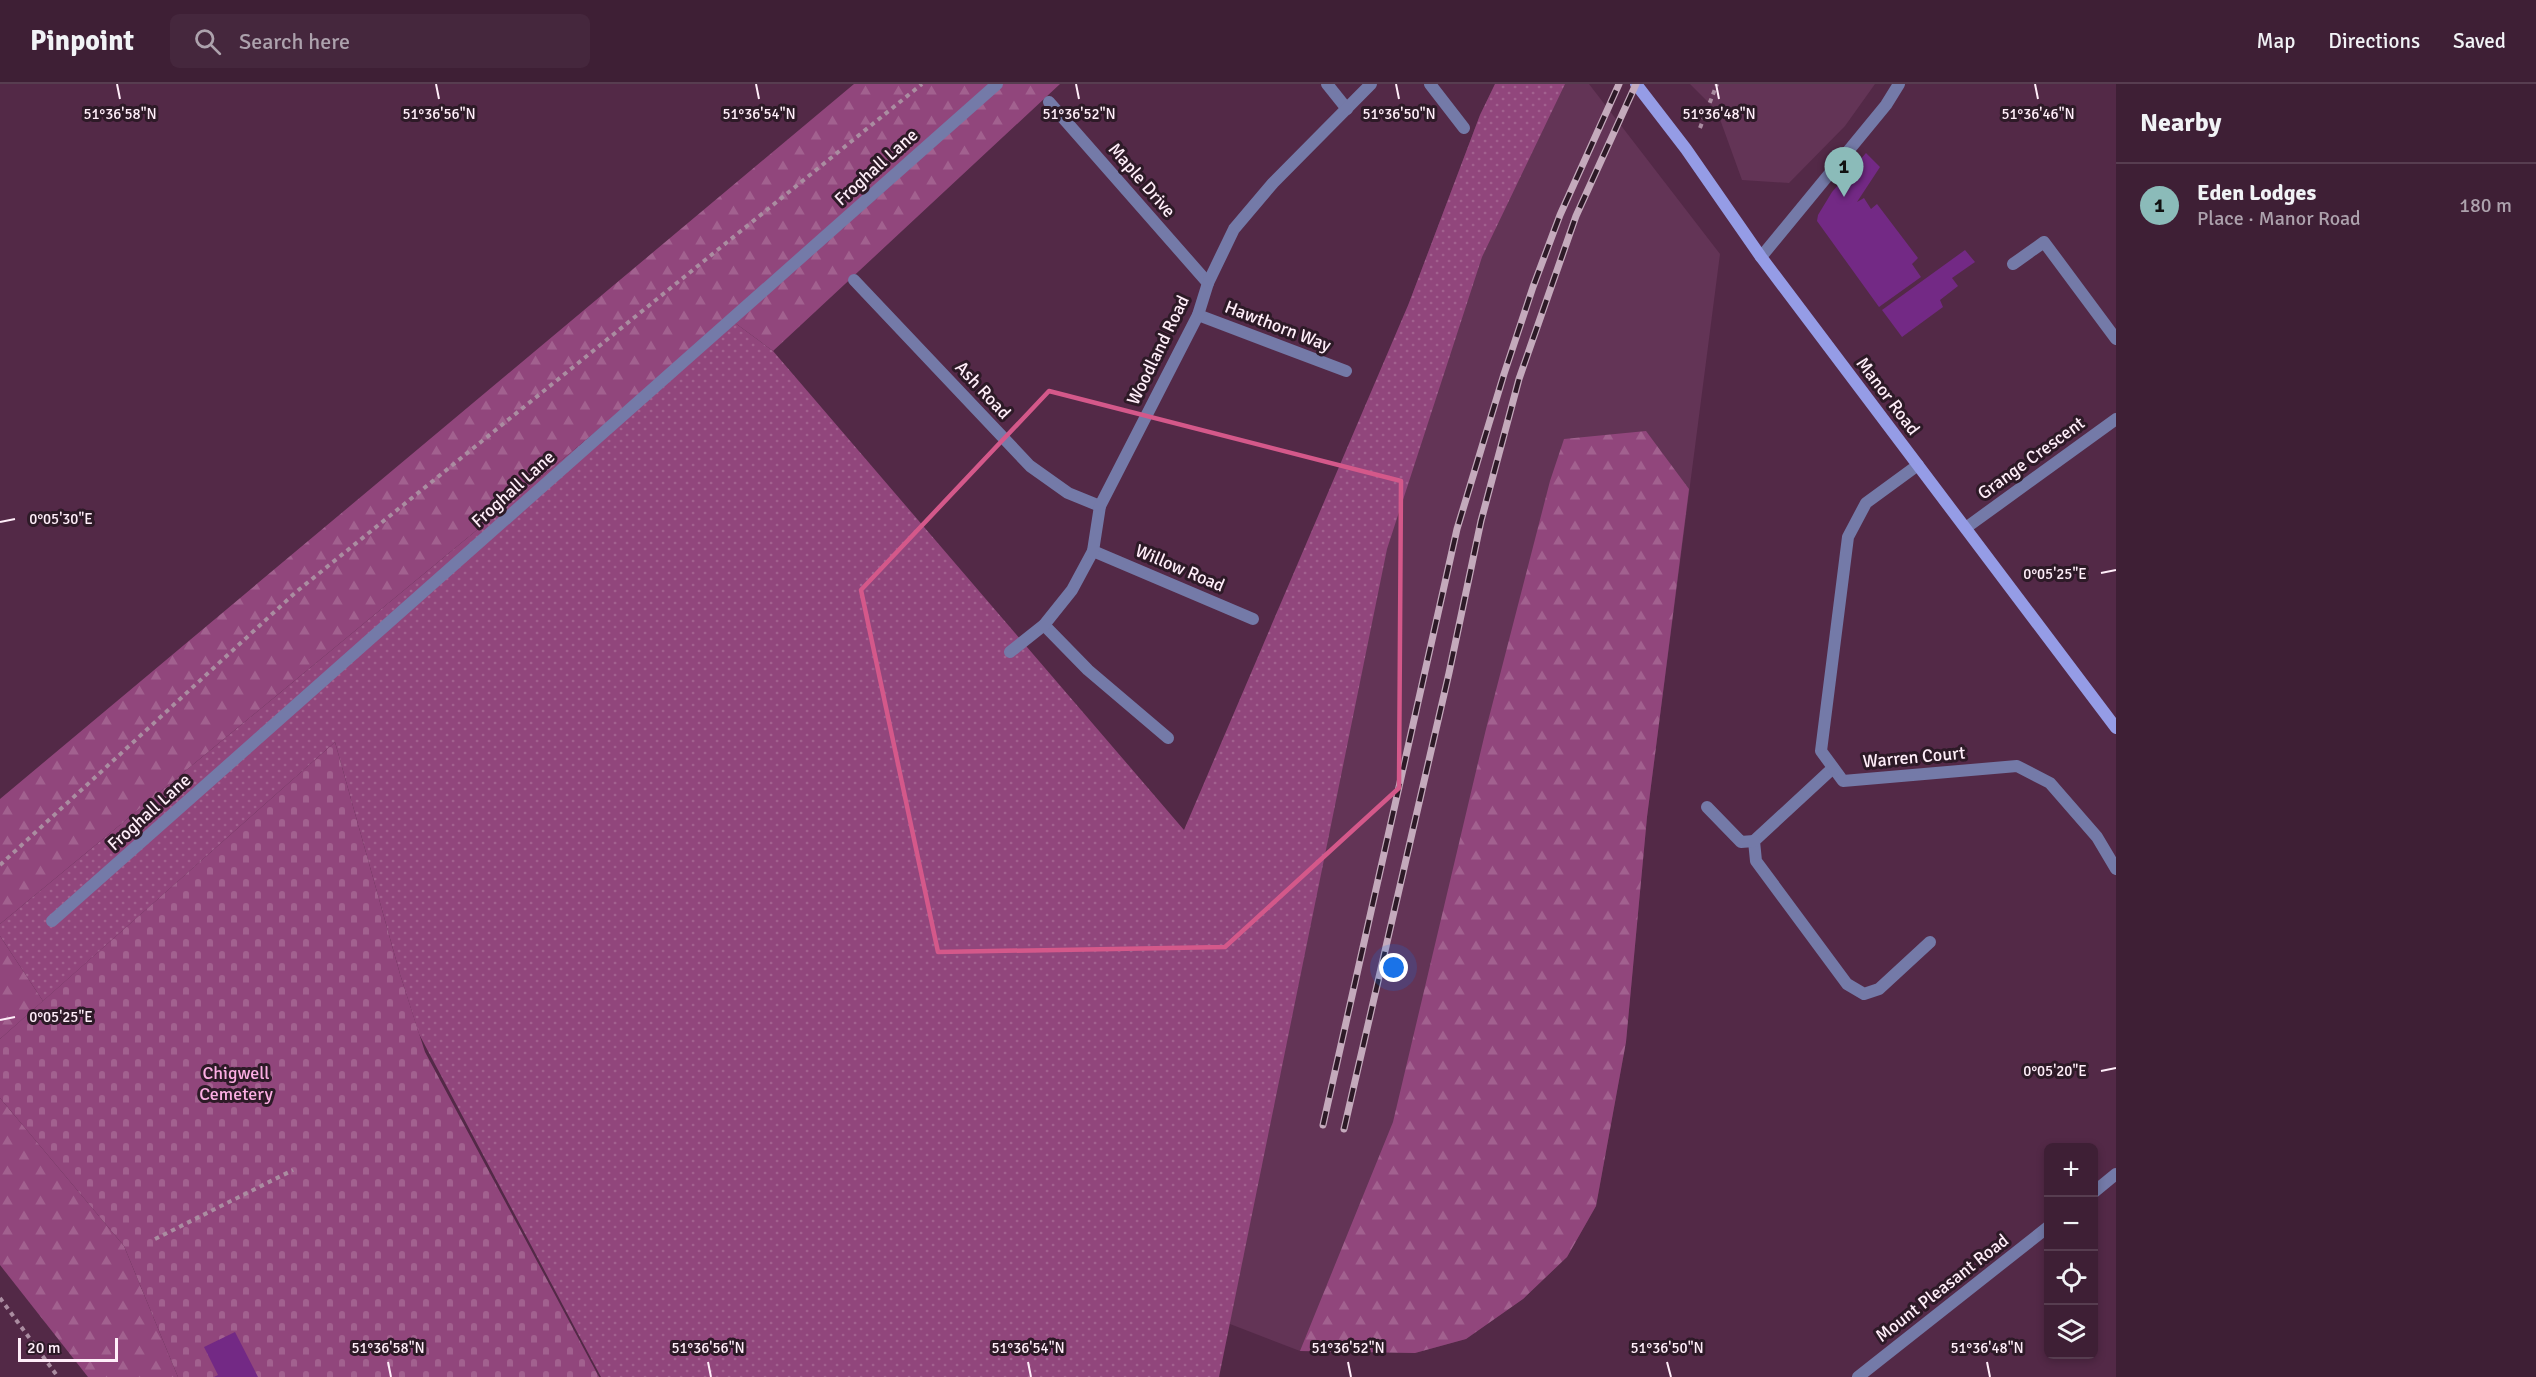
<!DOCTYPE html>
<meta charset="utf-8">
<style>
body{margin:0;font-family:Signika,sans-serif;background:#45273d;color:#f1f3f6}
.controls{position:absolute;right:18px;bottom:18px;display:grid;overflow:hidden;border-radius:9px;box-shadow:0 3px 9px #0003}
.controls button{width:54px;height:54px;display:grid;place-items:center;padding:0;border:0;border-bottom:2px solid #573d50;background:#3e1f35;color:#f1f3f6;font:30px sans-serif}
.scale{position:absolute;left:18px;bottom:15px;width:100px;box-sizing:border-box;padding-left:6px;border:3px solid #ffeef9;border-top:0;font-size:16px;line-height:21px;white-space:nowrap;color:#ffeef9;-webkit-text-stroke:4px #2d1a27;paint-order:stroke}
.you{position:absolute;left:1394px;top:884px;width:21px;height:21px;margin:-15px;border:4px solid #fff;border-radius:50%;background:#1a73e8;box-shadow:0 0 0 9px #1a73e833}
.badge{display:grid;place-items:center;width:39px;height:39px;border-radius:50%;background:#8bbbb9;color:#111;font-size:20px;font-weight:700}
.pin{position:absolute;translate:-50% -50px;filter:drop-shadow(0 2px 3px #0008)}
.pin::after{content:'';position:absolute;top:32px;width:21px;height:18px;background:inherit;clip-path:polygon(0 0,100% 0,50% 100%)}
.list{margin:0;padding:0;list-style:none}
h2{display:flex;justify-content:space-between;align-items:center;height:78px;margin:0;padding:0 24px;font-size:26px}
h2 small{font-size:20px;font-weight:400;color:#ada2ad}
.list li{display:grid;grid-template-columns:39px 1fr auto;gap:18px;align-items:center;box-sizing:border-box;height:84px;padding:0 24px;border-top:2px solid #573d50}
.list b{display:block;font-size:22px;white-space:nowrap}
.list p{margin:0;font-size:20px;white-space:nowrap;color:#ada2ad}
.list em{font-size:20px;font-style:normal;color:#ada2ad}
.icon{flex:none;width:33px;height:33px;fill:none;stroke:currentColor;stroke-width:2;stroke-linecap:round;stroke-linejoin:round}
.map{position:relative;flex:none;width:2116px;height:1293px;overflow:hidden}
header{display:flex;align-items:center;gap:36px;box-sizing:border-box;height:84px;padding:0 30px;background:#3e1f35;border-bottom:2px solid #573d50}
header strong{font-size:28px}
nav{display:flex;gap:33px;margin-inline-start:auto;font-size:21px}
.search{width:420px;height:54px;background:#45273d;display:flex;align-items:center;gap:15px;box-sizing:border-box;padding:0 21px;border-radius:9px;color:#ada2ad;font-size:22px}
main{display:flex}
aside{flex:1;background:#3e1f35}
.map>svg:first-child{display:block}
.built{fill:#633456}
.grass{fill:url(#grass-dots)}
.forest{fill:url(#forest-firs)}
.cemetery{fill:url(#cemetery-stones)}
.building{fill:#732985}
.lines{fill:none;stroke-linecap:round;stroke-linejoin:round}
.path{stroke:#aa8da1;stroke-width:4;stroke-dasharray:4.5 4.5;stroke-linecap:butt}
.lane{stroke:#747aa8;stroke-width:12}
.street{stroke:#747aa8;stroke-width:12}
.secondary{stroke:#959ce6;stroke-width:12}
.rail-casing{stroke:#c4aabc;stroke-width:7}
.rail{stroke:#2d1a27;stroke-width:4.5;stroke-dasharray:14;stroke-linecap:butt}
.marked{fill:none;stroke:#d4588a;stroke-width:4.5;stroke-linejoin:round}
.ticks{fill:none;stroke:#ffeef9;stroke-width:2}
.labels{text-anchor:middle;stroke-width:6;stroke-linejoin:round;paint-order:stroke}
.street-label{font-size:18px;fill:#ffeef9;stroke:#2d1a27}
.park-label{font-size:18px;fill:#fcaee3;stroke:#2d1a27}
.ticks-label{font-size:15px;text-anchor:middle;fill:#ffeef9;stroke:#2d1a27;stroke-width:6;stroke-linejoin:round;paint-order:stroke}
</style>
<header>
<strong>Pinpoint</strong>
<div class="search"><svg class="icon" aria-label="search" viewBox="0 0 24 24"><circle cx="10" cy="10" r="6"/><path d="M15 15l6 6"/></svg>Search here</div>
<nav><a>Map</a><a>Directions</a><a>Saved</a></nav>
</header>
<main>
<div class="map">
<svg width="2116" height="1293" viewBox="0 0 2116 1293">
<defs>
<pattern id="grass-dots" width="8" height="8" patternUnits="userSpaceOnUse" patternTransform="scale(1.5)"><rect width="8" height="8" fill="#91467c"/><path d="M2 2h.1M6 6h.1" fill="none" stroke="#a2618f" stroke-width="1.8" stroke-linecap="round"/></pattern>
<pattern id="forest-firs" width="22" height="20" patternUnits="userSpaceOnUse" patternTransform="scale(1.5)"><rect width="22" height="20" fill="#91467c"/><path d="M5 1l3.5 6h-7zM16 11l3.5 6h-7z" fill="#a2618f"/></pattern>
<pattern id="cemetery-stones" width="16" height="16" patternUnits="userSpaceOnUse" patternTransform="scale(1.5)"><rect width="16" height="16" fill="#91467c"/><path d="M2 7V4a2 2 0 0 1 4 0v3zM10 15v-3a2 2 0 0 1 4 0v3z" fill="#a2618f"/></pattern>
</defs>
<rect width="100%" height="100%" fill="#532947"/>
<!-- built -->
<g class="built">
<polygon points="1495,0 1589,0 1720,170 1647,733 1626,958 1596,1122 1567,1173 1523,1215 1466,1255 1415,1269 1300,1267 1230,1240 1153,1177 1409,219 1480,31"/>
<polygon points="1690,0 1875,0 1845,42 1789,99 1742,96 1717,27"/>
</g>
<!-- grass -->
<polygon class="grass" points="1495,0 1565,0 1482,173 1387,465 1219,1293 601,1293 419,950 400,890 335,658 43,917 0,852 0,840 731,236 773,267 1184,746 1409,219 1480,31"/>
<!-- forest -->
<g class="forest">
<polygon points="854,0 1060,0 773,267 731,236 0,840 0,715"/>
<polygon points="1646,347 1689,405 1647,733 1626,958 1596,1122 1567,1173 1523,1215 1466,1255 1415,1269 1300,1267 1393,1038 1486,645 1550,397 1564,355"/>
<polygon points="0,852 43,917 0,955"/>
<polygon points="0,1014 124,1162 178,1293 88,1293 0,1181"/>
</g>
<!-- cemetery -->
<polygon class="cemetery" points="335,658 400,890 425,968 599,1293 178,1293 124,1162 0,1014 0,955"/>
<!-- building -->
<g class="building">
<polygon points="1866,69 1880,83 1857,118 1864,114 1871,125 1877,120 1918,174 1912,180 1921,193 1879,223 1817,137 1818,131 1832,108"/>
<polygon points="1965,166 1975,178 1952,194 1958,202 1940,216 1943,223 1902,253 1882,226"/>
<polygon points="235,1248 258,1293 214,1293 218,1291 204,1263"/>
</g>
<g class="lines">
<!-- path -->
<g class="path">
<polyline points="1700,44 1717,0"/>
<polyline points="0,781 296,508 922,0"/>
<polyline points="155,1155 293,1086"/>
<polyline points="0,1214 58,1293"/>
</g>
<!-- lane -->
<g class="lane">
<polyline points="1761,173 1886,21 1899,0"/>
<polyline points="2013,180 2044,158 2116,255"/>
<polyline points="1833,684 1754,757 1756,777 1847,900 1864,910 1879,905 1930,858"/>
<polyline points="1707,723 1741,758 1754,757"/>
<polyline points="52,837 997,0"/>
</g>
<!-- street -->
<g class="street">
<polyline points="1327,0 1347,25"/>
<polyline points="1430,0 1464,44"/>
<polyline points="1049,18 1208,199"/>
<polyline points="854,196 1030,382 1068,409 1100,422"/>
<polyline points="1198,231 1346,287"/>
<polyline points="1918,381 1866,419 1848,453 1821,667 1843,697 2017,682 2050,699 2097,753 2116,785"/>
<polyline points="1967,443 2116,335"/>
<polyline points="1093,467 1253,535"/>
<polyline points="1044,541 1088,586 1168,654"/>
<polyline points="1010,568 1044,541 1072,506 1093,467 1100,422 1198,231 1208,199 1234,145 1273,99 1371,0"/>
<polyline points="2094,1108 2116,1090"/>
<polyline points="1858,1293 2048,1143"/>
</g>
<!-- secondary -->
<polyline class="secondary" points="1636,0 1686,65 1761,173 2116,644"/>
<defs>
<g id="rail">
<polyline points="1323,1041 1457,445 1504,290 1533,203 1560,131 1619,0"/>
<polyline points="1344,1045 1449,589 1481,437 1519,295 1576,132 1636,0"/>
</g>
</defs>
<!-- rail casing -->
<use href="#rail" class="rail-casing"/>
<!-- rail -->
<use href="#rail" class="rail"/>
</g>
<!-- marked area -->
<path class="marked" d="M1049,307L1401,397L1399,704L1225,863L938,868L861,506Z"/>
<!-- ticks -->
<path class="ticks" d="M117,0L120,15M436,0L439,15M756,0L759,15M1076,0L1079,15M1396,0L1399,15M1716,0L1719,15M2035,0L2038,15M0,438L15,435M2101,489L2116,486M0,936L15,933M2101,987L2116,984M388,1278L391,1293M708,1278L711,1293M1028,1278L1031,1293M1348,1278L1351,1293M1667,1278L1671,1293M1987,1278L1990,1293"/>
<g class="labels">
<!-- street labels -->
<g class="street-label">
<text transform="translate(876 83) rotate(-42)" y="6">Froghall Lane</text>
<text transform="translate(1142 96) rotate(49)" y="6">Maple Drive</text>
<text transform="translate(1278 242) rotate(21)" y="6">Hawthorn Way</text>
<text transform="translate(1158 266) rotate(-64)" y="6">Woodland Road</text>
<text transform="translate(983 306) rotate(47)" y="6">Ash Road</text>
<text transform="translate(1888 312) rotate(53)" y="6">Manor Road</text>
<text transform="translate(2031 374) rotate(-36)" y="6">Grange Crescent</text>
<text transform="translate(513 405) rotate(-42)" y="6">Froghall Lane</text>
<text transform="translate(1180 484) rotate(23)" y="6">Willow Road</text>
<text transform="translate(1914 673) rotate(-5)" y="6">Warren Court</text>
<text transform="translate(149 728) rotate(-42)" y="6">Froghall Lane</text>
<text transform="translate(1942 1204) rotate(-38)" y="6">Mount Pleasant Road</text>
</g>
<!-- park labels -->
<g class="park-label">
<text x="236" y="995">Chigwell<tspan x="236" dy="21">Cemetery</tspan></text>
</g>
</g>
<g class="ticks-label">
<text x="120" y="35">51°36'58"N</text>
<text x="439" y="35">51°36'56"N</text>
<text x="759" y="35">51°36'54"N</text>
<text x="1079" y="35">51°36'52"N</text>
<text x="1399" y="35">51°36'50"N</text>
<text x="1719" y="35">51°36'48"N</text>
<text x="2038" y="35">51°36'46"N</text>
<text x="61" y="440">0°05'30"E</text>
<text x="2055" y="495">0°05'25"E</text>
<text x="61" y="938">0°05'25"E</text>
<text x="2055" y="992">0°05'20"E</text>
<text x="388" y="1269">51°36'58"N</text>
<text x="708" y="1269">51°36'56"N</text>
<text x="1028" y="1269">51°36'54"N</text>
<text x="1348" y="1269">51°36'52"N</text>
<text x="1667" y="1269">51°36'50"N</text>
<text x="1987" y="1269">51°36'48"N</text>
</g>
</svg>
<div class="controls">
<button>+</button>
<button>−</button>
<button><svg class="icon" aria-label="locate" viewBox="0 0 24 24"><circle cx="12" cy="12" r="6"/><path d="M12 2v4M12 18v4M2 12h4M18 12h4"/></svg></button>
<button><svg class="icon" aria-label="layers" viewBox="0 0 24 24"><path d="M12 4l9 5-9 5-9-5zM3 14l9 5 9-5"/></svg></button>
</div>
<div class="scale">20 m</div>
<div class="you"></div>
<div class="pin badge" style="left:1844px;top:113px">1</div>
</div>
<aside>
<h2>Nearby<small></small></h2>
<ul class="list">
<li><span class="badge">1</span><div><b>Eden Lodges</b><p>Place · Manor Road</p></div><em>180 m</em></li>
</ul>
</aside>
</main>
